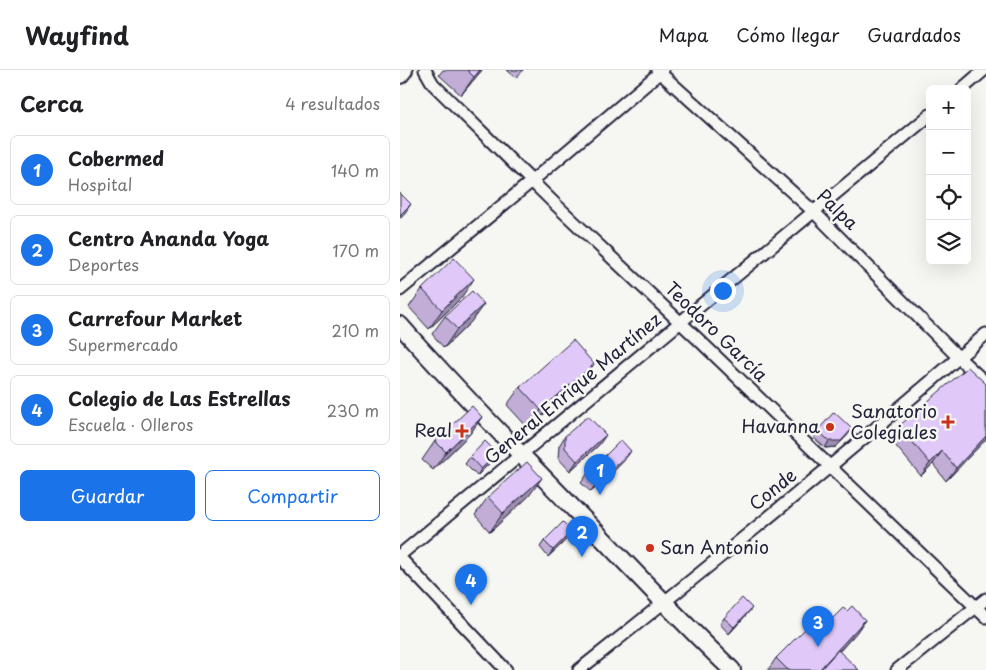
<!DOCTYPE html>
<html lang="es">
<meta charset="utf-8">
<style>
body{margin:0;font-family:"Playpen Sans",sans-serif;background:#f6f6f6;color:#202124}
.controls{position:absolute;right:15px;top:15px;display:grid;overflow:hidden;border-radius:8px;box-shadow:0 5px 20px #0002}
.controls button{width:45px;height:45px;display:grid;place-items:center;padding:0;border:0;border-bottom:1px solid #e0e0e0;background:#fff;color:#202124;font:25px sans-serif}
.you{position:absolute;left:322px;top:220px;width:18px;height:18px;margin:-12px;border:4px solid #fff;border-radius:50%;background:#1a73e8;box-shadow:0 0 0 8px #1a73e833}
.badge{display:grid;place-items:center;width:32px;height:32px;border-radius:50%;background:#1a73e8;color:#fff;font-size:16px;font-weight:700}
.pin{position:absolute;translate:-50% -41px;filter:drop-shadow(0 1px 2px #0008)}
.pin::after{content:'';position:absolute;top:26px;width:18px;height:15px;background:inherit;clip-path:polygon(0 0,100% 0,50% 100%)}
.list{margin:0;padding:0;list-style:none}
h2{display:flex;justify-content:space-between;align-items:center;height:65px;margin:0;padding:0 20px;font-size:21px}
h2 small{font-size:16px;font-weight:400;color:#757577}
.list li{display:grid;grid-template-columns:32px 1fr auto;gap:15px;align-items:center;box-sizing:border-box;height:70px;margin:0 10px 10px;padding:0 10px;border:1px solid #e0e0e0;border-radius:8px}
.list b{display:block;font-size:19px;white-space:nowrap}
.list p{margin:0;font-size:16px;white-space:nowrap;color:#757577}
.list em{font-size:16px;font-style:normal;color:#757577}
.actions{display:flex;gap:10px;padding:15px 20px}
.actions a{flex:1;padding:11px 0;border:1px solid #1a73e8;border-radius:8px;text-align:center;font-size:18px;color:#1a73e8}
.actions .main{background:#1a73e8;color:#fff}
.icon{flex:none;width:28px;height:28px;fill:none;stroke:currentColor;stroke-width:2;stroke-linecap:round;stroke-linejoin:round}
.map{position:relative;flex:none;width:586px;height:600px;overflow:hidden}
header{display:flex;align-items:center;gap:30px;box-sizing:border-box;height:70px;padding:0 25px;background:#fff;border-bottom:1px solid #e0e0e0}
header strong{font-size:24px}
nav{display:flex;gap:28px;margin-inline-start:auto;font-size:18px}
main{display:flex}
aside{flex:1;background:#fff}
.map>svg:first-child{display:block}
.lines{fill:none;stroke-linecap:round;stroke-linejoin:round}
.minor-casing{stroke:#22223b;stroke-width:15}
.secondary-casing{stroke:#22223b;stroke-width:20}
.minor{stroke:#f6f6f2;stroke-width:11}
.secondary{stroke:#f6f6f2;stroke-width:16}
.wall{fill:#c1add6;stroke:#22223b}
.shaded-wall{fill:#9d8dae;stroke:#22223b}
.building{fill:#e0c9f9;stroke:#22223b}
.poi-dot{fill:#c8321e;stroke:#f6f6f2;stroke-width:2}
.labels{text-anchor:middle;stroke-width:5;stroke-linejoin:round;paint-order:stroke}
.street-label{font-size:18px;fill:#22223b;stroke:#f6f6f2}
.poi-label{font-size:18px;fill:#22223b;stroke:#f6f6f2;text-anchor:end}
</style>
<header>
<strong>Wayfind</strong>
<nav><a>Mapa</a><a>Cómo llegar</a><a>Guardados</a></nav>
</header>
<main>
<aside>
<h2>Cerca<small>4 resultados</small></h2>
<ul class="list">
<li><span class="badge">1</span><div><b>Cobermed</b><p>Hospital</p></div><em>140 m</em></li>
<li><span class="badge">2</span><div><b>Centro Ananda Yoga</b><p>Deportes</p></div><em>170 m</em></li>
<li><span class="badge">3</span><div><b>Carrefour Market</b><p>Supermercado</p></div><em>210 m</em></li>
<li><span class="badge">4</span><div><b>Colegio de Las Estrellas</b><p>Escuela · Olleros</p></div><em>230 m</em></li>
</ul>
<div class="actions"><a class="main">Guardar</a><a>Compartir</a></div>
</aside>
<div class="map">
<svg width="586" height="600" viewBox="0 0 586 600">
<rect width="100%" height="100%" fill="#f6f6f2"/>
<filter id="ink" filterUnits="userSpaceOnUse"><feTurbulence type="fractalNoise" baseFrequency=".02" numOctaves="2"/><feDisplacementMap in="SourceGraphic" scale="10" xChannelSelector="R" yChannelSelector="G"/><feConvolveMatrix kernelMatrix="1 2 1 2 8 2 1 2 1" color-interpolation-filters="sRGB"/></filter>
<g filter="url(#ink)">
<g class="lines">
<defs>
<g id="minor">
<polyline points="25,0 33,14 154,133 301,272 586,547"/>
<polyline points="257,0 413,141 559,288 586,313"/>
<polyline points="562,19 584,0"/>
<polyline points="0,220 132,111 263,0"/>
<polyline points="0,485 530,45"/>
<polyline points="0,488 106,600"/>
<path d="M179,600C317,491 453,379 586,264"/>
<polyline points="497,600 586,529"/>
</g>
<g id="secondary">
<polyline points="0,5 4,0"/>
<path d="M0,255C55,318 114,377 172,437C225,491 277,548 332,600"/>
</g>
</defs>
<!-- minor casing -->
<use href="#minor" class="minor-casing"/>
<!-- secondary casing -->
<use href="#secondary" class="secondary-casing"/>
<!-- minor -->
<use href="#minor" class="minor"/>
<!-- secondary -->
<use href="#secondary" class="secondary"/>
</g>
<!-- wall -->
<g class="wall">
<polygon points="43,0 82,0 61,25 39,5"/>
<polygon points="107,0 123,0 116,8"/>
<polygon points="22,219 61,228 29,259 9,237"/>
<polygon points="45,246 71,252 44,278 32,264"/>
<polygon points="181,312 128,358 107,335 120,317"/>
<polygon points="586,314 586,369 546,411 533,394 521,406 490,369 499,356"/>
<polygon points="82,347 69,365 33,400 22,390 35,371"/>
<polygon points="418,360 447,366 436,377 425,378 413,367"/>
<polygon points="165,366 199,375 170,401 158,388 159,376"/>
<polygon points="70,387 94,387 89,394 77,406 65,394"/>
<polygon points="224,391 191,422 181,413 188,403"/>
<polygon points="129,426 90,462 75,445 88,427"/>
<polygon points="168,468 148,487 140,477 144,471"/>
<polygon points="447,541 465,550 456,563 439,582 459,600 368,600 376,588 431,550"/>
<polygon points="347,544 329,564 320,554 324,548"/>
</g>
<!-- shaded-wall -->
<g class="shaded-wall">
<polygon points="80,0 82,0 61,25 74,7"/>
<polygon points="11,134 2,147 0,148 0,145"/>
<polygon points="74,209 61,228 29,259 42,240"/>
<polygon points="84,234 71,252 44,278 57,259"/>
<polygon points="194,294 181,312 128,358 141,340"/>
<polygon points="82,347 69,365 33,400 46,382"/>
<polygon points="452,359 447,366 436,377 425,378 429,371"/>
<polygon points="206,365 199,375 170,401 177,391"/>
<polygon points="586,366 586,369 546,411 556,398"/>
<polygon points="231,381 224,391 191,422 198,412"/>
<polygon points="542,381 533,394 521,406 530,393"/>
<polygon points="94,387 89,394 77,406 81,399"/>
<polygon points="142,408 129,426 90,462 103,443"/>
<polygon points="172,461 168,468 148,487 153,480"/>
<polygon points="352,538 347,544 329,564 334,557"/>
<polygon points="465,550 456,563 422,600 419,600"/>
</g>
<!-- building -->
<g class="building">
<polygon points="67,0 80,0 74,7"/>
<polygon points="0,123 11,134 0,145"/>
<polygon points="54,188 74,209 42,240 22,219"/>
<polygon points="72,221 84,234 57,259 45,246"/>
<polygon points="173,270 194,294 141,340 120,317"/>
<polygon points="568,297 586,314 586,366 556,398 542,381 530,393 499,356"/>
<polygon points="72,336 82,347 46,382 35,371"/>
<polygon points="434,342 452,359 441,371 429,371 418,360"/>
<polygon points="188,346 206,365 177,391 165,378 165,366"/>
<polygon points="221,370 231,381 198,412 188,403"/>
<polygon points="85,371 94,380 94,387 81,399 70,387"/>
<polygon points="127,392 142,408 103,443 88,427"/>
<polygon points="163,452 172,461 153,480 144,471"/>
<polygon points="342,528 352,538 334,557 324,548"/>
<polygon points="452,536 465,550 419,600 388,600 376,588 423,541 431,550 443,538 447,541"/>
<polygon points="438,580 459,600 420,600"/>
</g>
</g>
<!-- markers -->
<g class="poi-dot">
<path d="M545.5 344.5h5v5h5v5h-5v5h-5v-5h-5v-5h5z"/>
<circle cx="430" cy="357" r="5"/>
<path d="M59.5 353.5h5v5h5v5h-5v5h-5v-5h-5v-5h5z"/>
<circle cx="250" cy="478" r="5"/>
</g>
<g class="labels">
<!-- street labels -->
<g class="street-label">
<text transform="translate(437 140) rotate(44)" y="6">Palpa</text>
<text transform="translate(316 262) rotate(44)" y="6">Teodoro García</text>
<text transform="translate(173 319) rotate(-40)" y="6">General Enrique Martínez</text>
<text transform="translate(373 420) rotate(-39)" y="6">Conde</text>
</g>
<!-- poi labels -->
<g class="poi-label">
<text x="537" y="348">Sanatorio<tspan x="537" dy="21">Colegiales</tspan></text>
<text x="420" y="363">Havanna</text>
<text x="52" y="367">Real</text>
<text x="260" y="484" text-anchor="start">San Antonio</text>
</g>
</g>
</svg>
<div class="controls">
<button>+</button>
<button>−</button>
<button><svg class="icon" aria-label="locate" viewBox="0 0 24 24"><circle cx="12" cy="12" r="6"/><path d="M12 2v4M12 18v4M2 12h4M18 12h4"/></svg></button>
<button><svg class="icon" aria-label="layers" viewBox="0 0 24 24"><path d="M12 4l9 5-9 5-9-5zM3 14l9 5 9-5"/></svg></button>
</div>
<div class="you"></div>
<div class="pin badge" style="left:200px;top:425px">1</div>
<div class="pin badge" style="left:182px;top:487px">2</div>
<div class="pin badge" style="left:418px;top:577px">3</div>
<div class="pin badge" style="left:71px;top:535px">4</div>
</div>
</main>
